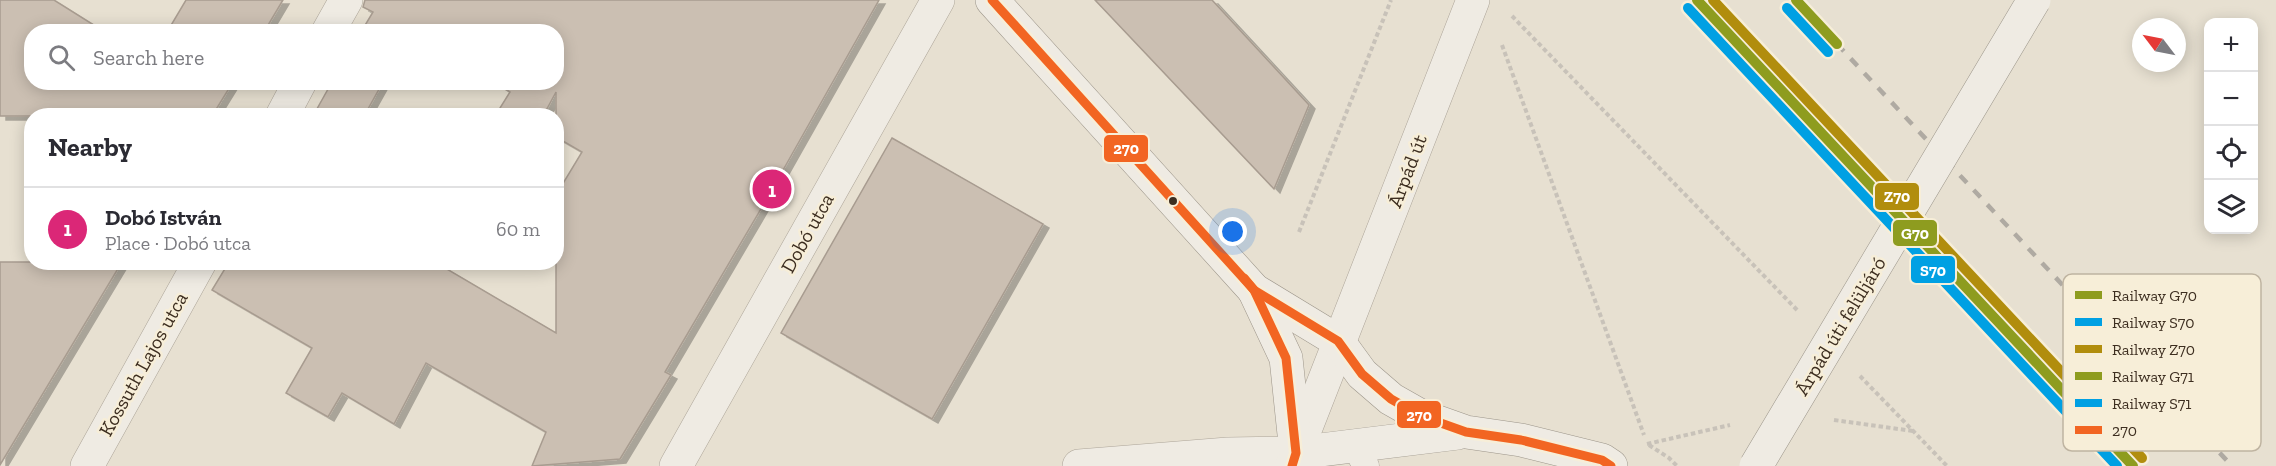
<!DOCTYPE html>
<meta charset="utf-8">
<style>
body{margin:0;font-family:"Zilla Slab",serif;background:#f2f2f3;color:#2b2b33}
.controls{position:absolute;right:18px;top:18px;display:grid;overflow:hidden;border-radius:12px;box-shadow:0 3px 15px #0003}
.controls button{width:54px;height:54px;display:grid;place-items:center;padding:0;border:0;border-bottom:2px solid #e1e1e2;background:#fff;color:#2b2b33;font:30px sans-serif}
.compass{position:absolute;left:2132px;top:18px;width:54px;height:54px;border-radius:50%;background:#fff;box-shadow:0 3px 15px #0003;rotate:302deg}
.you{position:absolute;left:1233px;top:232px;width:21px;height:21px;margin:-15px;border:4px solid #fff;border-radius:50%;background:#1a73e8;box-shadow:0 0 0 9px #1a73e833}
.badge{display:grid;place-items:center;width:39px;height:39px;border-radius:50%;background:#db2777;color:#fff;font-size:20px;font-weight:700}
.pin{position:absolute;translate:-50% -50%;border:3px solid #fff;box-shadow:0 2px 6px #0006}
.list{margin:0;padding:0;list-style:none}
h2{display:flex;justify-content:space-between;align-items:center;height:78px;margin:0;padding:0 24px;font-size:26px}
h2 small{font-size:20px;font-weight:400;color:#7c7c81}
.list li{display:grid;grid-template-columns:39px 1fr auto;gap:18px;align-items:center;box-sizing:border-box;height:84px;padding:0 24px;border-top:2px solid #e1e1e2}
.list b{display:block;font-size:22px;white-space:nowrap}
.list p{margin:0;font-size:20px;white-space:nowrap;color:#7c7c81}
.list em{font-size:20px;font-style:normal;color:#7c7c81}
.icon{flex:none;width:33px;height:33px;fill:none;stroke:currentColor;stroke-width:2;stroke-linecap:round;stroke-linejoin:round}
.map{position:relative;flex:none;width:2276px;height:466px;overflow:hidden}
.search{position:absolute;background:#fff;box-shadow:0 3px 15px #0003;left:24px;top:24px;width:540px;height:66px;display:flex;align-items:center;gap:15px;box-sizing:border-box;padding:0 21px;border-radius:24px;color:#7c7c81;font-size:22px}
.panel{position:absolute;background:#fff;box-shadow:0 3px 15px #0003;left:24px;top:108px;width:540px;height:162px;border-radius:24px}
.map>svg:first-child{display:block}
.building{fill:#cbbfb2;stroke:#a89c90;stroke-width:1.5;filter:url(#shadow)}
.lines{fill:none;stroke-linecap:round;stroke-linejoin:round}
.lane-casing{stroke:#ada599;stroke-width:27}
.street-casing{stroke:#ada599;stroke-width:34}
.secondary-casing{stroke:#9c958a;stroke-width:34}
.path{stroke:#c8c2b9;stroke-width:4;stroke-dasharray:4.5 3;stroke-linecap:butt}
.lane{stroke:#efebe3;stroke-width:26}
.street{stroke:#efebe3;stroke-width:33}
.secondary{stroke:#efebe3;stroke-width:33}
.rail{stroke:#afaaa2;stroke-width:4.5;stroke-dasharray:10 10;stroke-linecap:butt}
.secondary-bridge-casing{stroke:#9c958a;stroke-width:34;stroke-linecap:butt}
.secondary-bridge{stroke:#efebe3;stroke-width:33}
.bus-1-casing{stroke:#f7eed8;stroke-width:14}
.bus-1{stroke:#f26522;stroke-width:9}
.rail-1-casing{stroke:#f7eed8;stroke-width:15}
.rail-2-casing{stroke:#f7eed8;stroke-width:15}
.rail-3-casing{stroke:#f7eed8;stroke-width:15}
.rail-4-casing{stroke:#f7eed8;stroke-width:15}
.rail-5-casing{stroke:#f7eed8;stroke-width:15}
.rail-1{stroke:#8e9c1f;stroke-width:10}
.rail-2{stroke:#00a0e3;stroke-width:10}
.rail-3{stroke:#b18d0d;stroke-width:10}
.rail-4{stroke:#8e9c1f;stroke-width:10}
.rail-5{stroke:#00a0e3;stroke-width:10}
.bus-dot{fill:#3d2e20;stroke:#f7eed8;stroke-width:2}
.labels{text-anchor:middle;stroke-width:5;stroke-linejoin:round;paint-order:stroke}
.street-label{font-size:20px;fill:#3d2e20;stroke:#f7eed8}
.key{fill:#f7eed8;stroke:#bfb4a1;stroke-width:1.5}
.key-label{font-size:16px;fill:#3d2e20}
.line-badge{stroke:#f7eed8;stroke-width:2}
.badge-label{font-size:16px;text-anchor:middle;font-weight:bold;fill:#fff}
</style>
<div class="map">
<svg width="2276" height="466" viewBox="0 0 2276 466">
<defs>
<filter id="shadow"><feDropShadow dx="6" dy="4" stdDeviation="0" flood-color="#0004"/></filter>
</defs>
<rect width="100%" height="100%" fill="#e7e0d1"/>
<!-- building -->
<g class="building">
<polygon points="0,0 54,0 105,32 32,32 32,82 233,82 212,116 0,116"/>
<polygon points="186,0 283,0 264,32 167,32"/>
<polygon points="365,0 879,0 765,202 665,372 671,375 620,459 532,466 546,432 426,363 394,424 342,393 328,417 286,393 312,348 212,290 229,262 435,262 556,333 556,195 582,152 556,137 556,92 543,116 495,116 510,92 494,82 556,82 556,32 361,32 373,12 363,7"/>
<polygon points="1095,0 1212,0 1309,105 1274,189"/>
<polygon points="332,82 383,82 364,116 313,116"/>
<polygon points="892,138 1043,224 932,419 781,333"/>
<polygon points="0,262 122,262 0,465"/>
</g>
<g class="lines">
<defs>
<polyline id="lane" points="1354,445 1366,466"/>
<g id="street">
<polyline points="328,32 346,0"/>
<polyline points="282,116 300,82"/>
<polyline points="87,466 200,262"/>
<polyline points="676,466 938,0"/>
<polyline points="1079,466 1228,454 1296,453 1473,0"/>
</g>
<g id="secondary">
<polyline points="992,0 1254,290 1338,341 1362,374 1391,399 1421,416 1466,432 1521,440 1602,460 1611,466"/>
<polyline points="1254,290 1286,358 1296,453 1292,466"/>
<polyline points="1296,453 1458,433"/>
</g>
</defs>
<!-- lane casing -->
<use href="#lane" class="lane-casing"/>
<!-- street casing -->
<use href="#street" class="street-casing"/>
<!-- secondary casing -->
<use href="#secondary" class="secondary-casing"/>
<!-- path -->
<g class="path">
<polyline points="1512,16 1799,312"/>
<polyline points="1502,45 1644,435"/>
<polyline points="1299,232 1391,0"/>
<polyline points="1860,376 1947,466"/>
<polyline points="1834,420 1913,431"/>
<polyline points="1647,444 1730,425"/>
<polyline points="1649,445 1669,458 1677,466"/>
</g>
<!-- lane -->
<use href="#lane" class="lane"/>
<!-- street -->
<use href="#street" class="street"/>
<!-- secondary -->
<use href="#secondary" class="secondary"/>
<!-- rail -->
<polyline class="rail" points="1837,44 2232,466"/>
<defs>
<polyline id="secondary-bridge" points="1756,466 2034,0"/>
</defs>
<!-- secondary-bridge casing -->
<use href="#secondary-bridge" class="secondary-bridge-casing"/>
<!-- secondary-bridge -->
<use href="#secondary-bridge" class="secondary-bridge"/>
<defs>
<g id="bus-1">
<polyline points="992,0 1254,290 1338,341 1362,374 1391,399 1421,416 1466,432 1521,440 1602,460 1611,466"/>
<polyline points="1244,278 1254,290 1286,358 1296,453 1292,466"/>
</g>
</defs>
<!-- bus-1 casing -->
<use href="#bus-1" class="bus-1-casing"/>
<!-- bus-1 -->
<use href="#bus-1" class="bus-1"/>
<defs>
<polyline id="rail-1" points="1697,0 2133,466"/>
<polyline id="rail-2" points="1688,8 2117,466"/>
<polyline id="rail-3" points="1713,0 2142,458"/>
<polyline id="rail-4" points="1796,0 1837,44"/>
<polyline id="rail-5" points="1787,8 1828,52"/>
</defs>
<!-- rail-1 casing -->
<use href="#rail-1" class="rail-1-casing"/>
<!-- rail-2 casing -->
<use href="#rail-2" class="rail-2-casing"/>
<!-- rail-3 casing -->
<use href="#rail-3" class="rail-3-casing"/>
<!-- rail-4 casing -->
<use href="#rail-4" class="rail-4-casing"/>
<!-- rail-5 casing -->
<use href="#rail-5" class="rail-5-casing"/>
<!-- rail-1 -->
<use href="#rail-1" class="rail-1"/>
<!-- rail-2 -->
<use href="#rail-2" class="rail-2"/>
<!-- rail-3 -->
<use href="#rail-3" class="rail-3"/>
<!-- rail-4 -->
<use href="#rail-4" class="rail-4"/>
<!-- rail-5 -->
<use href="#rail-5" class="rail-5"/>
</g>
<!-- markers -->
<circle class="bus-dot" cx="1173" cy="201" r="5"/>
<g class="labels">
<!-- street labels -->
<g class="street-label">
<text transform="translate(1407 171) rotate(-69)" y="7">Árpád út</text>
<text transform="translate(807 233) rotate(-61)" y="7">Dobó utca</text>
<text transform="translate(1840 326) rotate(-59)" y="7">Árpád úti felüljáró</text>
<text transform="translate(143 364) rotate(-61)" y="7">Kossuth Lajos utca</text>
</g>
</g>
<!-- legend -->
<rect x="2063" y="274" width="198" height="177" rx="9" class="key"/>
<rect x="2075" y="291" width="27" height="8" fill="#8e9c1f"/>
<rect x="2075" y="318" width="27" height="8" fill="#00a0e3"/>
<rect x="2075" y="345" width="27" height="8" fill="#b18d0d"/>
<rect x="2075" y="372" width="27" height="8" fill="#8e9c1f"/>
<rect x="2075" y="399" width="27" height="8" fill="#00a0e3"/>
<rect x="2075" y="426" width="27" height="8" fill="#f26522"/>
<g class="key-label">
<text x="2112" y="301">Railway G70</text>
<text x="2112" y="328">Railway S70</text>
<text x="2112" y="355">Railway Z70</text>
<text x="2112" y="382">Railway G71</text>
<text x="2112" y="409">Railway S71</text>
<text x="2112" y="436">270</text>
</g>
<g class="line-badge">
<rect x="1103" y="134" width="46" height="29" rx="6" fill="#f26522"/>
<rect x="1874" y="182" width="46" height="29" rx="6" fill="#b18d0d"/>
<rect x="1892" y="219" width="46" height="28" rx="6" fill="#8e9c1f"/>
<rect x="1910" y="255" width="46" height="29" rx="6" fill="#00a0e3"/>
<rect x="1396" y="400" width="46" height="29" rx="6" fill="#f26522"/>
</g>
<g class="badge-label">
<text x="1126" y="154">270</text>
<text x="1897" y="202">Z70</text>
<text x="1915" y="239">G70</text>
<text x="1933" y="276">S70</text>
<text x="1419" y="421">270</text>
</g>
</svg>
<div class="controls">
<button>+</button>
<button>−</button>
<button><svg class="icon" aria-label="locate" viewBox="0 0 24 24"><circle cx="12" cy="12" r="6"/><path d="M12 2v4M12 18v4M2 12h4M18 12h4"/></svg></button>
<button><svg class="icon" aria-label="layers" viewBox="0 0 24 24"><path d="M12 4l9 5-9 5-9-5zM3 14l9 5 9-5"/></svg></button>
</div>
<svg class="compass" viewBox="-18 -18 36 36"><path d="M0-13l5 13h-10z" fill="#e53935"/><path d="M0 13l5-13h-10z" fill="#7c7c81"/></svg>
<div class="you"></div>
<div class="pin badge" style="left:772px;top:189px">1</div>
<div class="search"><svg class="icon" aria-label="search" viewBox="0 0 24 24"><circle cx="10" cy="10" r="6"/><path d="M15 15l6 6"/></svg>Search here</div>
<section class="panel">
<h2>Nearby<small></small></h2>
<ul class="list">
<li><span class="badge">1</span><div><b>Dobó István</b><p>Place · Dobó utca</p></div><em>60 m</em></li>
</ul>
</section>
</div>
